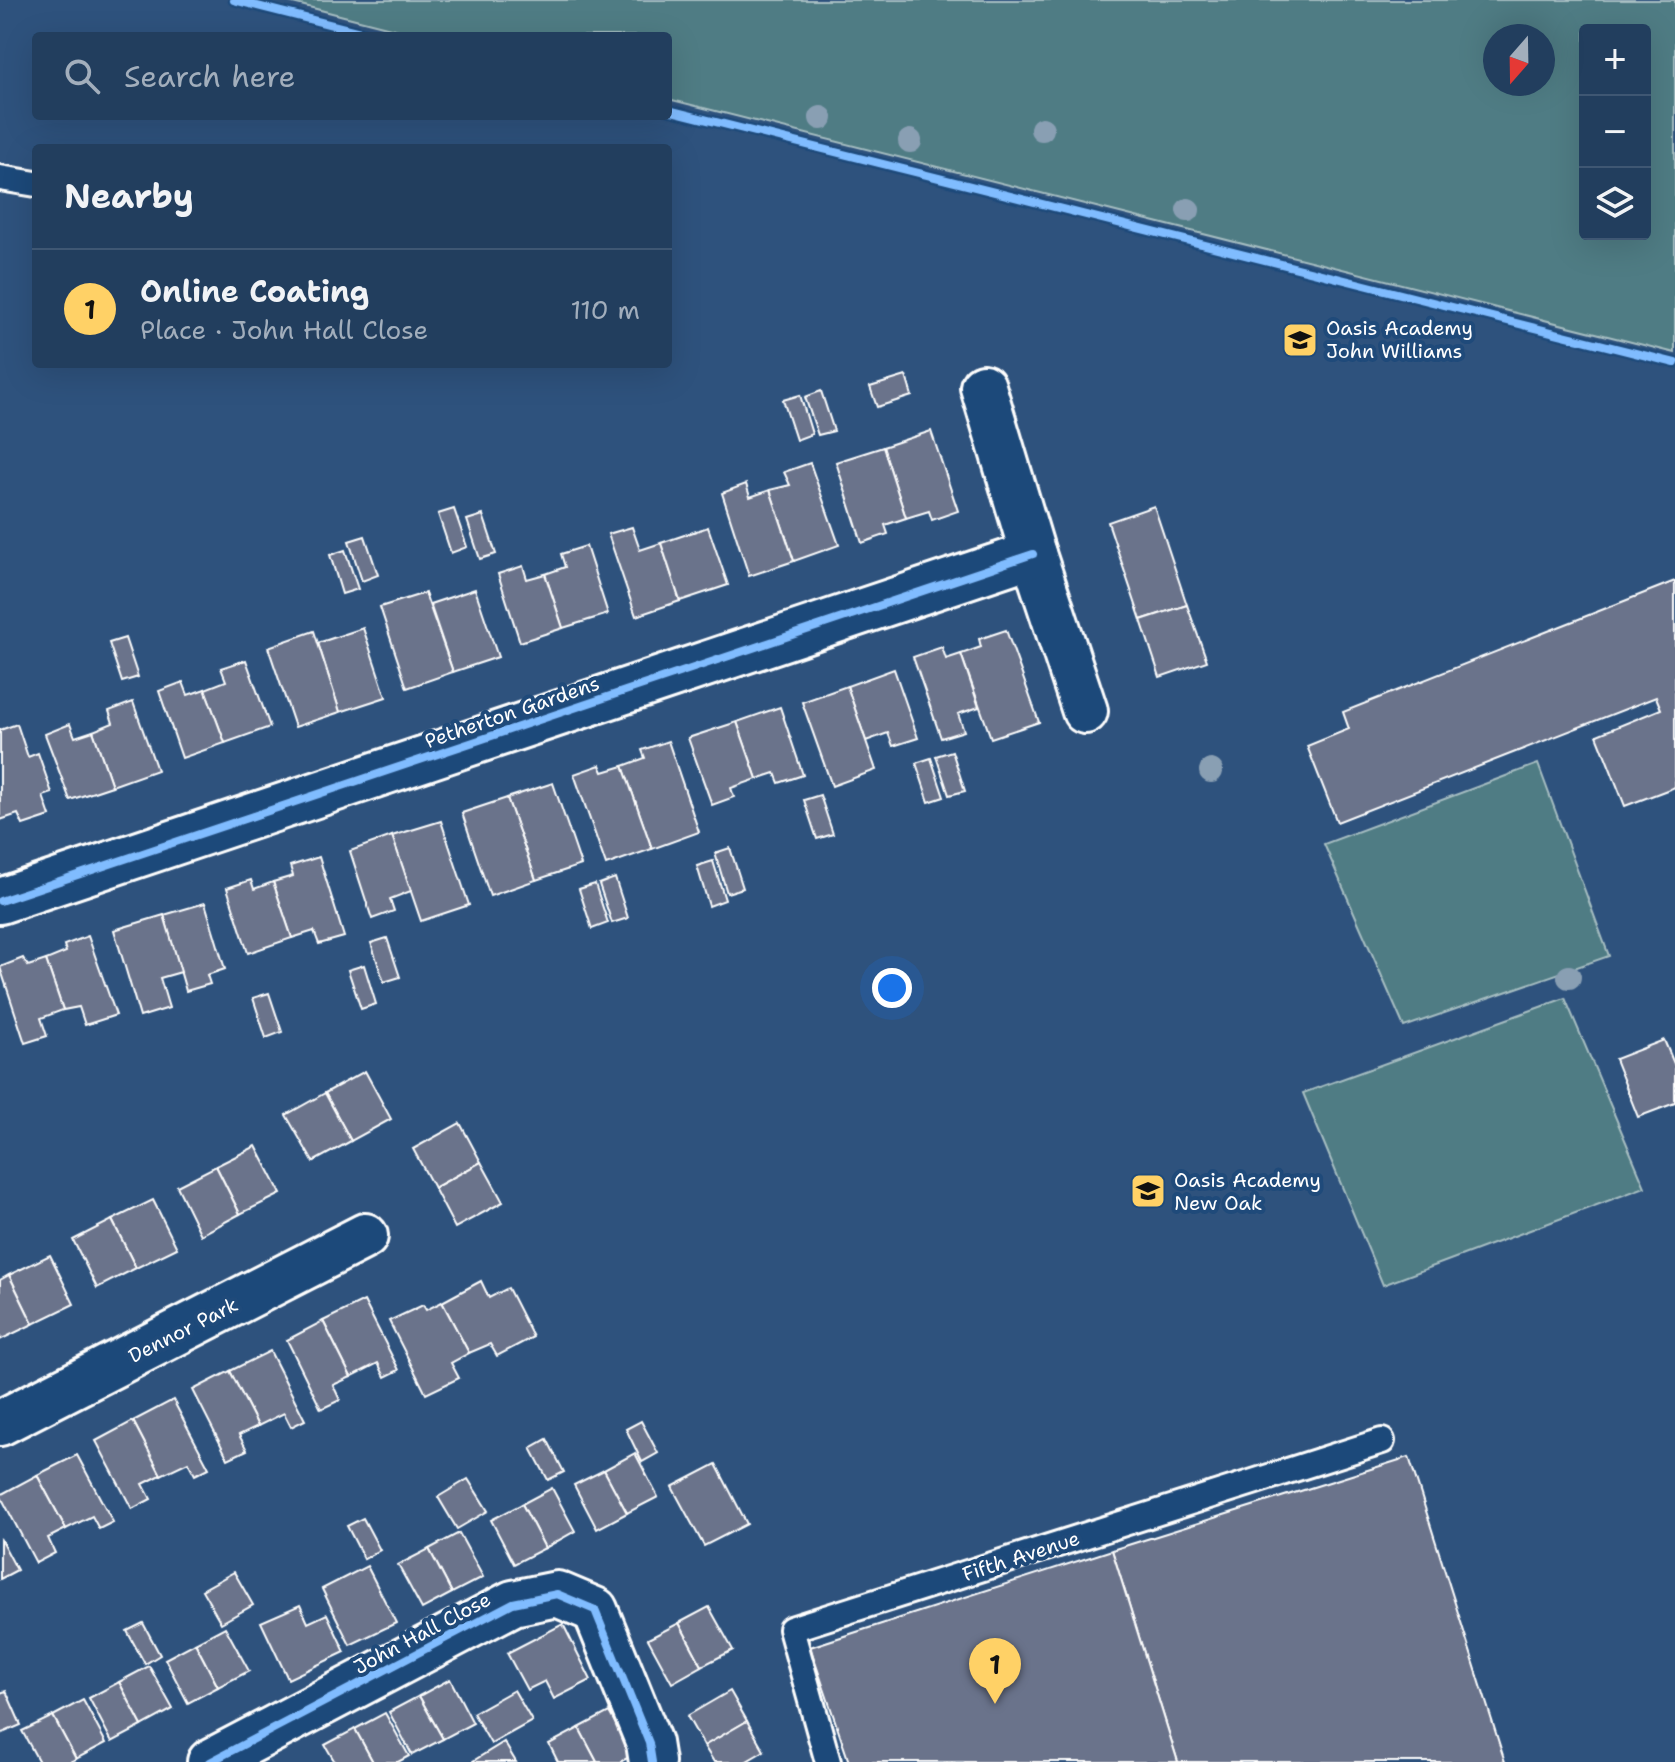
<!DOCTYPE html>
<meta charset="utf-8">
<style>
body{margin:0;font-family:"Shantell Sans",sans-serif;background:#2e4967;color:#f1f3f6}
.controls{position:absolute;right:24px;top:24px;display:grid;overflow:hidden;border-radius:8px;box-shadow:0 8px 32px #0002}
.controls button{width:72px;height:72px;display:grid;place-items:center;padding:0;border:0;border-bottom:2px solid #3f5773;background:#223e5e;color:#f1f3f6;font:40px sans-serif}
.compass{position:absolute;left:1483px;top:24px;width:72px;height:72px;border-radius:50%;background:#223e5e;box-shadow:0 8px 32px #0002;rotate:200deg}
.you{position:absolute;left:892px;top:988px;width:28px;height:28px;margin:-20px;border:6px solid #fff;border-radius:50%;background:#1a73e8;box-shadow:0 0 0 12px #1a73e833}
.badge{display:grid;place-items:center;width:52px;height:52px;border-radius:50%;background:#ffd166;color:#111;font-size:26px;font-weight:700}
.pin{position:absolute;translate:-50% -66px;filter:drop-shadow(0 2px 4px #0008)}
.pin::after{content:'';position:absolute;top:42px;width:28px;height:24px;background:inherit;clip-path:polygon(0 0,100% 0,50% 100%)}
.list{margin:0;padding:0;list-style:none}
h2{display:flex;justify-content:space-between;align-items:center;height:104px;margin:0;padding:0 32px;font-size:34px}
h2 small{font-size:26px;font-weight:400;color:#a2aebc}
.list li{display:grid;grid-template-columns:52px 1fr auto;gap:24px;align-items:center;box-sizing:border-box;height:120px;padding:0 32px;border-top:2px solid #3f5773}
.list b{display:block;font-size:30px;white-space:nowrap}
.list p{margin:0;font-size:26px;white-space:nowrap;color:#a2aebc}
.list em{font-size:26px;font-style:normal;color:#a2aebc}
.icon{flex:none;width:44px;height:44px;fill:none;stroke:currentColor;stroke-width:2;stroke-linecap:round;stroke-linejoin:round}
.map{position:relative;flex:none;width:1675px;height:1762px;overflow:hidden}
.search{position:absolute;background:#223e5e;box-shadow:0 8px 32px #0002;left:32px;top:32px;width:640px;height:88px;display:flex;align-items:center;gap:20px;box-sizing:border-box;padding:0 28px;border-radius:8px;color:#a2aebc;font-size:30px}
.panel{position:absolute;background:#223e5e;box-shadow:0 8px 32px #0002;left:32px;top:144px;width:640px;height:224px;border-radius:8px}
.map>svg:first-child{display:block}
.green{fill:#4f7c84;stroke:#a7bec2;stroke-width:2;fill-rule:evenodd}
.building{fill:#6a738b;stroke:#fff;stroke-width:2}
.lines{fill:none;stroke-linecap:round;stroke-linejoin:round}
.lane-casing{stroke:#fff;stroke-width:30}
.street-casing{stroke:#fff;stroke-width:50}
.lane{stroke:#1f4a7a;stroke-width:24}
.street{stroke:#1f4a7a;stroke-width:44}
.cycleway-casing{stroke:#1f4a7a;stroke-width:13}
.cycleway{stroke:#80bcff;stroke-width:8}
.tree{fill:#899fb3}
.labels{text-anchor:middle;stroke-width:8;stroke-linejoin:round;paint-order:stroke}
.poi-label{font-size:20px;fill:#fff;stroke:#1f4a7a;text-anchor:start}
.street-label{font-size:20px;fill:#fff;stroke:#1f4a7a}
</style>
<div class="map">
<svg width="1675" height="1762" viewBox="0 0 1675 1762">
<rect width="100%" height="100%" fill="#2e527d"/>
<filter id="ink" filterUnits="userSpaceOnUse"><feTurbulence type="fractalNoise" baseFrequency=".0125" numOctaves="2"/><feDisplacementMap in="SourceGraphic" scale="16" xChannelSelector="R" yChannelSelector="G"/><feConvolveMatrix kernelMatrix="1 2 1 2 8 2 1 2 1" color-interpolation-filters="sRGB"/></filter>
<g filter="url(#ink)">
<!-- green -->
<g class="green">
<path d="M281,0H1675V353L668,99V36H422ZM1585,30H1645V234H1585ZM1543,36V84H1495V36Z"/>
<polygon points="1538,764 1609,956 1404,1027 1324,844"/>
<polygon points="1565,998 1645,1187 1383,1285 1303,1093"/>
</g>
<!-- building -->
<g class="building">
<polygon points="906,376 912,396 877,407 870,387"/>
<polygon points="821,391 834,431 818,435 805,397"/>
<polygon points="800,395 812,434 796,440 783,400"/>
<polygon points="931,431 958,511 932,520 929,511 906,518 883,447"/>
<polygon points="883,447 906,518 885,525 888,534 862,543 836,462"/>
<polygon points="810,463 839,545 794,561 770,490 790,485 784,472"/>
<polygon points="746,484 750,497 770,490 794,561 749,576 722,493"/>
<polygon points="1154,506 1187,605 1141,620 1108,522"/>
<polygon points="454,509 467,547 451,553 438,514"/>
<polygon points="483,515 496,554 480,559 467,520"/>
<polygon points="632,527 640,550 661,543 680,601 636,616 608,534"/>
<polygon points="708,527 728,585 680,601 661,543"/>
<polygon points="365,536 378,575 362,581 349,541"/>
<polygon points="586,546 608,614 563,628 545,574 565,567 561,554"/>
<polygon points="345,550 358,589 342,594 330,555"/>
<polygon points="523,566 527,579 545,574 563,628 520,642 498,574"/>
<polygon points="1675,581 1675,787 1625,806 1597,735 1661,709 1656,697 1337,822 1307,746 1349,729 1343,712"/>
<polygon points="475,589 498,657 453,672 430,604"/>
<polygon points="425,593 453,672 407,688 380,607"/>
<polygon points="1187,605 1207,661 1160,677 1141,620"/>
<polygon points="363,628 386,697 340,712 318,643"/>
<polygon points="1006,630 1039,722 991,738 961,654 981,647 979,639"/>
<polygon points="314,631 340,712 295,727 268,647"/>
<polygon points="125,638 138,677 122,682 109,643"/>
<polygon points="942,647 946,659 961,654 979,707 958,714 964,731 941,738 913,657"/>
<polygon points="246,660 270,727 225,743 205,689 226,681 221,668"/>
<polygon points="894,669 918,738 893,746 888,733 866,741 847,686"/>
<polygon points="183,682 188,695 205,689 225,743 182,758 159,691"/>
<polygon points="847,686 876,770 832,786 802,702"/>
<polygon points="133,702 157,770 112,786 93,731 113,723 109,711"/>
<polygon points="780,707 803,775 779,783 775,773 757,779 737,722"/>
<polygon points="737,722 757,779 731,788 734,797 712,805 688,738"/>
<polygon points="17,724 28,757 38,753 52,793 43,796 50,816 23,825 18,814 0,820 0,730"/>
<polygon points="70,724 75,737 93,731 112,786 70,800 45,734"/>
<polygon points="668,741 699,832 652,849 623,766 645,758 642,750"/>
<polygon points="952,751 965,791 949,795 936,756"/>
<polygon points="931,758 944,797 929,802 916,763"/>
<polygon points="600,765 603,772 623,766 652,849 606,865 574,774"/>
<polygon points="553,783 581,865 536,880 507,798"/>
<polygon points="820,795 833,834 817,839 804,800"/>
<polygon points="507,798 536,880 490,896 462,813"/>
<polygon points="441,821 469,905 421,921 392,836"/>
<polygon points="392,836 411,891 390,899 394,911 372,919 350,851"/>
<polygon points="730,848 743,888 727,893 715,853"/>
<polygon points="319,857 344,937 319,944 314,931 292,938 273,882 293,876 290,866"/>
<polygon points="713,861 725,900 709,906 697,866"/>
<polygon points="615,878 628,918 612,923 599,884"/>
<polygon points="251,880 254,889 273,882 292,938 248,953 227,888"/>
<polygon points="595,884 608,923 592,929 579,889"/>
<polygon points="205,903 225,969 207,975 210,984 186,991 164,915"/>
<polygon points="164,915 181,972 160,978 169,1008 140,1017 114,930"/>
<polygon points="88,936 116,1015 85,1025 79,1007 63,1010 46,960 66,952 64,945"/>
<polygon points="387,938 400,977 384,982 371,943"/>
<polygon points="23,958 28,966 46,960 63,1010 41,1018 47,1036 25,1043 0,967"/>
<polygon points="364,965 376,1004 361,1009 348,970"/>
<polygon points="269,993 282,1032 266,1038 253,998"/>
<polygon points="1664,1040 1675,1066 1675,1103 1638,1117 1615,1059"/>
<polygon points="365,1071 391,1119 351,1141 325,1093"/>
<polygon points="325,1093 351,1141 313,1162 286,1115"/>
<polygon points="460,1123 481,1162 434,1188 413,1149"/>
<polygon points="256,1146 281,1194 240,1214 216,1166"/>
<polygon points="481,1162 503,1202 455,1228 434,1188"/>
<polygon points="216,1166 240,1214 201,1235 177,1186"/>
<polygon points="153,1200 177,1248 136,1268 112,1220"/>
<polygon points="112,1220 136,1268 97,1288 73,1240"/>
<polygon points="50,1255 74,1304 33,1324 9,1275"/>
<polygon points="9,1275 33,1324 0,1340 0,1280"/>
<polygon points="481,1281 489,1298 508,1288 533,1337 497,1356 490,1344 469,1353 442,1302"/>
<polygon points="364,1301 399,1370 385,1377 378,1363 351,1377 323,1321"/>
<polygon points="442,1302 469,1353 451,1363 459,1378 426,1394 389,1321 423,1305 426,1310"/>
<polygon points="323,1321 351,1377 333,1385 340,1400 321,1409 287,1340"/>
<polygon points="270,1351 305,1420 291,1427 284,1413 258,1426 230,1371"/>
<polygon points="230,1371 258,1426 239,1435 247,1450 228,1459 193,1390"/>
<polygon points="173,1400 209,1468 195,1475 188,1462 161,1475 133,1421"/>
<polygon points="133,1421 161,1475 143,1484 151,1499 132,1509 96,1441"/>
<polygon points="641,1421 658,1453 642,1462 626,1429"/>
<polygon points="547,1439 564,1472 548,1480 531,1448"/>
<polygon points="635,1453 658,1497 627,1513 604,1470"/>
<polygon points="77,1455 113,1522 99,1529 92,1516 66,1529 37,1475"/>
<polygon points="1409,1457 1505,1762 1178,1762 1112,1550"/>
<polygon points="716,1464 747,1524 704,1546 672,1487"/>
<polygon points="604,1470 627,1513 597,1529 574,1485"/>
<polygon points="37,1475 66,1529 48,1538 55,1553 36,1563 0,1495"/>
<polygon points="468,1479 488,1511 457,1529 438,1497"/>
<polygon points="552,1488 575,1531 545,1548 522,1504"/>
<polygon points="522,1504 545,1548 514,1564 491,1520"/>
<polygon points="363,1518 380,1550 364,1559 347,1526"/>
<polygon points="459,1533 483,1577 452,1593 429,1549"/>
<polygon points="0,1538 17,1570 0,1579"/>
<polygon points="429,1549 452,1593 422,1609 398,1565"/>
<polygon points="1112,1550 1178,1762 849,1762 810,1647"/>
<polygon points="367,1566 396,1623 350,1645 322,1589"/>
<polygon points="234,1572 253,1605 221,1623 202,1590"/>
<polygon points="300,1605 308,1623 327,1614 345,1652 288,1679 261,1622"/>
<polygon points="709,1607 733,1650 702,1666 679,1623"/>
<polygon points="143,1623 160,1655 145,1664 127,1631"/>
<polygon points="679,1623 702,1666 672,1683 648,1639"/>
<polygon points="563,1624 591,1680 554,1699 545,1681 527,1690 507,1653"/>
<polygon points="225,1627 249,1671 218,1687 195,1643"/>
<polygon points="195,1643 218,1687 188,1703 165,1659"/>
<polygon points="149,1666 173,1709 142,1726 119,1682"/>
<polygon points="450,1679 473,1723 443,1739 419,1696"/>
<polygon points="119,1682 142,1726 112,1742 89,1698"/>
<polygon points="514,1690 532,1721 491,1744 473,1713"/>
<polygon points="6,1691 21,1725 0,1734 0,1693"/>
<polygon points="730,1691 747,1721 704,1746 687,1716"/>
<polygon points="419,1696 443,1739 412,1755 389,1712"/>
<polygon points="83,1700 106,1743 76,1759 53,1716"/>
<polygon points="609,1712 633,1755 620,1762 597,1762 579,1728"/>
<polygon points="385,1713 409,1756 398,1762 373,1762 355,1729"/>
<polygon points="53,1716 76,1759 70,1762 39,1762 22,1731"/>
<polygon points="747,1721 764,1751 745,1762 714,1762 704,1746"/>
<polygon points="579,1728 597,1762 558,1762 549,1744"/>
<polygon points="355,1729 373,1762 335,1762 325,1745"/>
<polygon points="504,1742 516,1762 473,1762 473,1761"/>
</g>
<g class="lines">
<defs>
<g id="lane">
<polyline points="0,178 36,184"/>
<polyline points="828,1762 791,1629 1382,1441"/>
</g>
<g id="street">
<polyline points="983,387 1033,554 1085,711"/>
<polyline points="0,901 1033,554"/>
<polyline points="0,1423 365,1236"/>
<polyline points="210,1762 513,1603 557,1594 595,1610 649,1743 652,1762"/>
</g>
</defs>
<!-- lane casing -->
<use href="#lane" class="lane-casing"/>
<!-- street casing -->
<use href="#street" class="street-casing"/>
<!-- lane -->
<use href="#lane" class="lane"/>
<!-- street -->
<use href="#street" class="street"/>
<defs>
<g id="cycleway">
<polyline points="234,0 376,36"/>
<polyline points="668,110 1675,363"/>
<polyline points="0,901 1033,554"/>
<polyline points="210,1762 513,1603 557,1594 595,1610 649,1743 652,1762"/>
</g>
</defs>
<!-- cycleway casing -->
<use href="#cycleway" class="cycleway-casing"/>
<!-- cycleway -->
<use href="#cycleway" class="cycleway"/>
</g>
<!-- trees -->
<g class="tree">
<circle cx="821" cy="118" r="12"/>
<circle cx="1042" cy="129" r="12"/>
<circle cx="910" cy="141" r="12"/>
<circle cx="1188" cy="210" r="12"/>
<circle cx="1211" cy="771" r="12"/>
<circle cx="1569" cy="977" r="12"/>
</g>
</g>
<!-- icons -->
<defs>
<symbol id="school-square" viewBox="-11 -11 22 22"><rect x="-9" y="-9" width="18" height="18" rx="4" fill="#ffd166" stroke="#1f4a7a"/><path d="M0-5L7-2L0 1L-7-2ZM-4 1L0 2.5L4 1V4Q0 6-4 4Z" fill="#111"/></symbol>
</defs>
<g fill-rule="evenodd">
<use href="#school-square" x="1280" y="320" width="40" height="40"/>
<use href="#school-square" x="1128" y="1171" width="40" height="40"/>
</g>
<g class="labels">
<!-- poi labels -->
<g class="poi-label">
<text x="1326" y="335">Oasis Academy<tspan x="1326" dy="23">John Williams</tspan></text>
<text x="1174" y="1187">Oasis Academy<tspan x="1174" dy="23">New Oak</tspan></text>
</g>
<!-- street labels -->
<g class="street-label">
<text transform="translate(512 712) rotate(-19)" y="7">Petherton Gardens</text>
<text transform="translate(183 1330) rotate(-27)" y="7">Dennor Park</text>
<text transform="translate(1021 1556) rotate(-18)" y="7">Fifth Avenue</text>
<text transform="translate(422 1633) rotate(-28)" y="7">John Hall Close</text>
</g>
</g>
</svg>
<div class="controls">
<button>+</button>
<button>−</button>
<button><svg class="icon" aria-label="layers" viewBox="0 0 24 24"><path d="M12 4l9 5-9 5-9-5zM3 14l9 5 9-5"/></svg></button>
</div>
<svg class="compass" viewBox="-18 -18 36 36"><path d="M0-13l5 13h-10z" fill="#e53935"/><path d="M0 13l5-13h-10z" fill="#a2aebc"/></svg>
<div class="you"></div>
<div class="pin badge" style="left:995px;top:1704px">1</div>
<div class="search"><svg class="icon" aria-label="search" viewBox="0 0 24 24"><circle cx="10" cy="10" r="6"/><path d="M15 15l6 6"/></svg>Search here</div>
<section class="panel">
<h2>Nearby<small></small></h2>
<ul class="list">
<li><span class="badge">1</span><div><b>Online Coating</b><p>Place · John Hall Close</p></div><em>110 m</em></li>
</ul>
</section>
</div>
